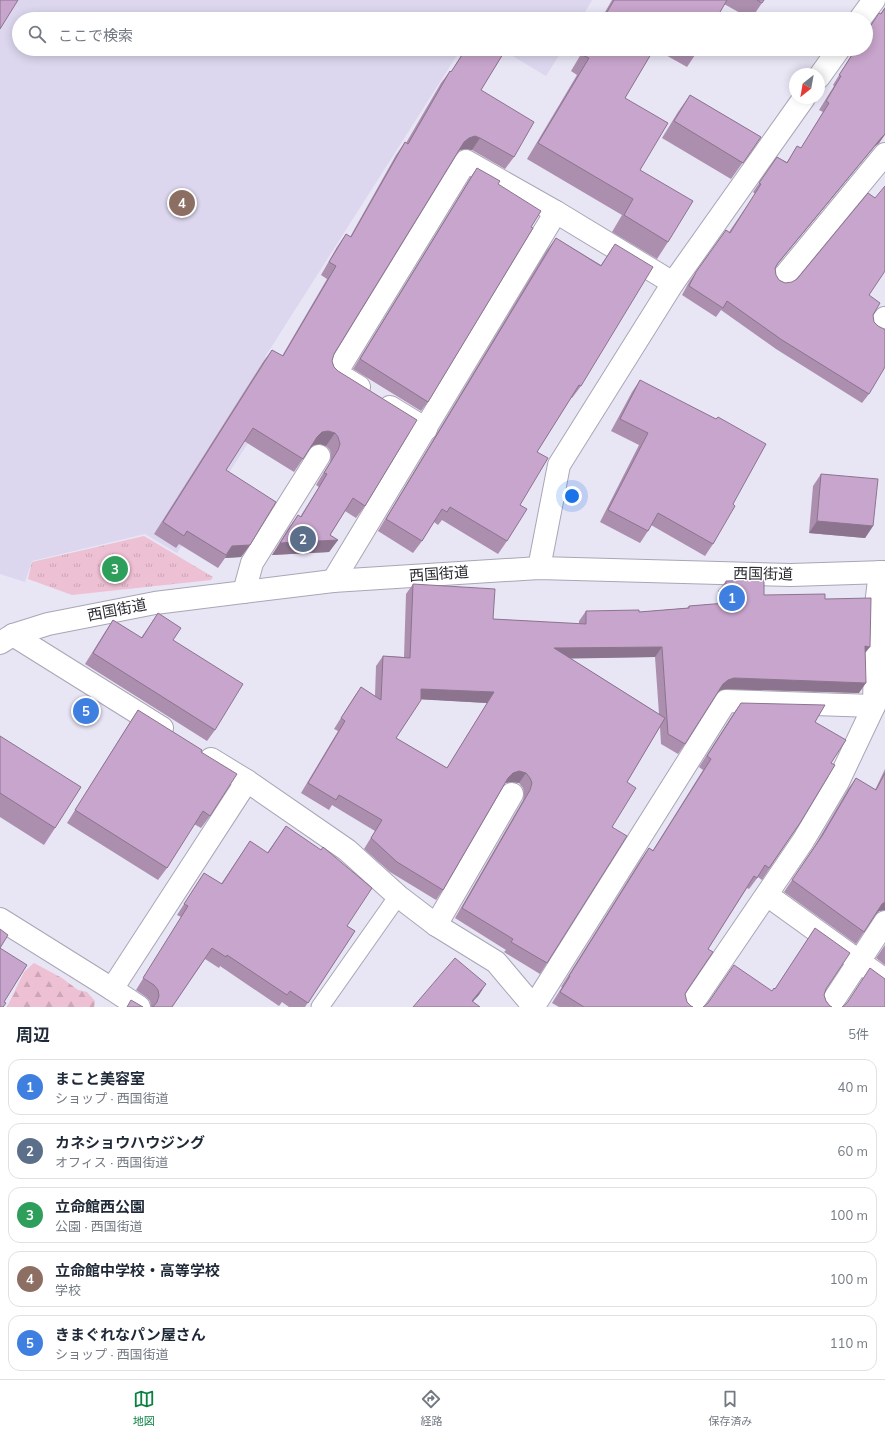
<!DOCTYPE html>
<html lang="ja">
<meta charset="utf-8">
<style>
body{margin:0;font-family:Mulish,"Noto Sans JP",sans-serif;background:#f6f6f7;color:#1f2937}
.compass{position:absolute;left:789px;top:68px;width:36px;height:36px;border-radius:50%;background:#fff;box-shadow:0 2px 10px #0003;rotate:211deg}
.you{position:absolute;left:572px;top:496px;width:14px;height:14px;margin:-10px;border:3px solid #fff;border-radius:50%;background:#1a73e8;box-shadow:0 0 0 6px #1a73e833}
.badge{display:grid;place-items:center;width:26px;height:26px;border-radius:50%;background:#0b8043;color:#fff;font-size:13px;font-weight:700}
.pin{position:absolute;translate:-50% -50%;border:2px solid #fff;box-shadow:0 1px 4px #0006}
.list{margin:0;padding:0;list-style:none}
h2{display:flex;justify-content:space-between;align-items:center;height:52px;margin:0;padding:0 16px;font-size:17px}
h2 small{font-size:13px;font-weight:400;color:#747a83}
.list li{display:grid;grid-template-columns:26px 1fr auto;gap:12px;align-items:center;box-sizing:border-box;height:56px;margin:0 8px 8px;padding:0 8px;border:1px solid #e0e1e3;border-radius:12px}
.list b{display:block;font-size:15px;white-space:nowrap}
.list p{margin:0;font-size:13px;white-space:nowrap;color:#747a83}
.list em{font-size:13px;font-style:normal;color:#747a83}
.icon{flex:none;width:22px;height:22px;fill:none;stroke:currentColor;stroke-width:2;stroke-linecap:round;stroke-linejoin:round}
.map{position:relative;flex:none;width:885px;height:1007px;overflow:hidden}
.search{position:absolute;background:#fff;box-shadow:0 2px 10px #0003;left:12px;right:12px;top:12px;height:44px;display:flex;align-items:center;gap:10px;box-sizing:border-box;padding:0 14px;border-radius:22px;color:#747a83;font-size:15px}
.sheet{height:372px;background:#fff}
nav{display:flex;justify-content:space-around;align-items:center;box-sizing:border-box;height:56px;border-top:1px solid #e0e1e3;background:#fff;font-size:11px;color:#747a83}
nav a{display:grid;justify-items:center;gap:2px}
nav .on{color:#0b8043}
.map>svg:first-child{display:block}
.built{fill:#dcd7ee}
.grass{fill:url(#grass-tufts)}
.forest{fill:url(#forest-firs)}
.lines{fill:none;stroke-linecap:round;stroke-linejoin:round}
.lane-casing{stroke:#a9a6b5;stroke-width:19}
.street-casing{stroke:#a9a6b5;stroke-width:24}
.lane{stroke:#fff;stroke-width:17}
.street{stroke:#fff;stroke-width:22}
.wall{fill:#ac8eaf;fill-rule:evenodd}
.shaded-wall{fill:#8c748f}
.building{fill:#c8a5cc;stroke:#8c748f;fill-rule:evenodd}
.labels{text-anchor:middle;stroke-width:3;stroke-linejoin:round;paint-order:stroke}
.street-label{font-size:15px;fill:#2d2c32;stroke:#fff}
</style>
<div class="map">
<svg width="885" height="1007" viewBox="0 0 885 1007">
<defs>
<pattern id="grass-tufts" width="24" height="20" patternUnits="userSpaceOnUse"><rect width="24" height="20" fill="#edc0d3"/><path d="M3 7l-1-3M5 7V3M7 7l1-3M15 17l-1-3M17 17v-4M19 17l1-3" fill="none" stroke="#cca5b6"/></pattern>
<pattern id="forest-firs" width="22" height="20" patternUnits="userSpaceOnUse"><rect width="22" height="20" fill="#edc0d3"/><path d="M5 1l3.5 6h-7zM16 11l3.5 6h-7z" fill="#cca5b6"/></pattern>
</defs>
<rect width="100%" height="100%" fill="#e8e5f5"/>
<!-- built -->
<g class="built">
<polygon points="0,0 592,0 581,19 19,19 19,49 461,49 265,357 292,375 177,553 145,534 32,561 25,582 0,574"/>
<polygon points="501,49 563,49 546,76"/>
</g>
<!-- grass -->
<polygon class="grass" points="144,536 213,577 211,580 72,595 28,579 32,562"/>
<!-- forest -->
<polygon class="forest" points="34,963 62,978 78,990 87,992 95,1001 94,1007 7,1007 24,972"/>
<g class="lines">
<defs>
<polyline id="lane" points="320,1007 398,896"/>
<g id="street">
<polyline points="860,19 874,0"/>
<polyline points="819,77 839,49"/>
<polyline points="781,280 885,154"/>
<polyline points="879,326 885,318"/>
<polyline points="359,387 336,373 466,161 556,212 673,283"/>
<polyline points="390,407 426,429"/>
<polyline points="539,568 559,465 673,283 804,98"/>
<polyline points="333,581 556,212"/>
<polyline points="244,592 252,563 319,456"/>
<polyline points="13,635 162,728"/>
<polyline points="0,643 13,635 48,624 155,603 333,581 539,568 791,575 885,572"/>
<polyline points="211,759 247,781 347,850 398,896 436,925 496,962 534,1007"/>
<polyline points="767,895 885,980"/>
<polyline points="0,919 112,989 247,781"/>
<polyline points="436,925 512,794"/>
<polyline points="112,989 139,1007"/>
<polyline points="534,1006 726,701 874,706"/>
<polyline points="690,1007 803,841 838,782 874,706 876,605 880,572"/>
<polyline points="829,1007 885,922"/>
</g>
</defs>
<!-- lane casing -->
<use href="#lane" class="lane-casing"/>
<!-- street casing -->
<use href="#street" class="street-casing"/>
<!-- lane -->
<use href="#lane" class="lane"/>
<!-- street -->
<use href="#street" class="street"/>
</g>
<!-- wall -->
<g class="wall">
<polygon points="612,0 764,0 751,19 724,4 716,19 601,19"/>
<polygon points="885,7 885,135 879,143 875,146 776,266 775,268 776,275 779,280 785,283 869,295 873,315 869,394 862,403 776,349 721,310 716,317 682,295 689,282 726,230 729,232 755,194 753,192 777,157 787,162 797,146 801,148 823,112 819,110 834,86 833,85 855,49 866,49 866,31 875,19 880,14"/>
<polygon points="465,49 506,49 481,90 514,157 505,169 472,150 466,149 460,150 458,152 334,354 332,361 365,506 356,518 345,511 330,535 338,540 329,552 272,555 289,527 298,515 300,517 319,487 316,485 330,462 331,456 330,450 326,446 320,444 314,445 311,447 294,472 244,441 226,470 250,545 241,557 225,558 218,568 179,544 176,548 154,534 263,362 272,350 282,356 327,279 321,275 337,247 346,234 350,237 396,155 405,142 406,143 441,83 450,71 451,72"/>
<polygon points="584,49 654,49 625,98 640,170 668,242 657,259 612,232 622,215 527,159 577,75 571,71"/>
<polygon points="655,49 699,49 687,67"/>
<polygon points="690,95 761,137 731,179 662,138 678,112"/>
<polygon points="477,168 498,184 428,402 421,411 353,369 470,178"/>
<polygon points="556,238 601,265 615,244 581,386 572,398 571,398 537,452 507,541 498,554 442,520 438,525 434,522 422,541 413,553 378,531 547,250"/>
<polygon points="640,380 733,504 713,544 705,556 651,525 648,531 640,543 600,522 639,445 611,431 632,392"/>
<polygon points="821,474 873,526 865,538 809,533 813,486"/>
<path d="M726,581L764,595L825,599L865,653L859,693L726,689L721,690L717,693L685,744L678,754L661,744L660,727L627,782L612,827L547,963L540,974L504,952L506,950L455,918L523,800L524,794L523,788L519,783L512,782L505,783L504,785L443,890L436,900L390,872L364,849L375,831L332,805L329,810L301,793L338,731L334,729L354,697L361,687L375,696L376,666L383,656L404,657L406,594L413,584L493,619L579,624V621L586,611L639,612L687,608L689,606L719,604L718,591ZM655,657L659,714L570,658ZM421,699L487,703L447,768L396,738Z"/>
<polygon points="158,613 173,640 215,730 207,741 85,664 105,632 113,620 141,638"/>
<polygon points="741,703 815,722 831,763 800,823 762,880 758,877 749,889 747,888 708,949 688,989 685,994 687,1002 691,1006 693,1007 559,1007 552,1003 562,987 561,987 641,859 649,848 653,850 703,770 699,767 733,714"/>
<polygon points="138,710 201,752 210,816 201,828 194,824 167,868 158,880 67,823 130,722"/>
<polygon points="0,736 55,828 44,845 0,817"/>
<polygon points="885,769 885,910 879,911 876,914 856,944 784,892 814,847 848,789 856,778 875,790"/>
<polygon points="286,826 347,926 355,931 305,1007 289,1007 282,1002 279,1006 220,966 219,968 205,959 172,1007 151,1007 150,1001 146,997 136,990 181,917 177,915 204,873 221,884 250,841 267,853"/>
<polygon points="815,928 826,989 824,995 826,1001 830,1006 772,991 775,989"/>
<polygon points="885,945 885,965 876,958"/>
</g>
<!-- shaded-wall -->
<g class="shaded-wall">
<polygon points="885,134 879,143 875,146 771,272 778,263 882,137"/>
<polygon points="475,136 480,138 472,150 466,149 460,150 456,154 464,142 469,138"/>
<polygon points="328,431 335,433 326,446 320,444 314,445 309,449 317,437 322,432"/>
<polygon points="817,521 873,526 865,538 809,533"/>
<polygon points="338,540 329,552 272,555 280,543"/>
<polygon points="250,545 241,557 225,558 232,546"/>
<polygon points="865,646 870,647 862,657"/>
<polygon points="662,647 655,657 547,659 554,648"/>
<polygon points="734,678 866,683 859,693 726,689 721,690 715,694 723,684 728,680"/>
<polygon points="421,689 494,692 487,703 414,699"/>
<polygon points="519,771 526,773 519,783 512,782 505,783 501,788 508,778 513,773"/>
<polygon points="885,902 885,910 879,911 875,915 882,904"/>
<polygon points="486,984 479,995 468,1007 472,1001"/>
</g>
<!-- building -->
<g class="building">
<polygon points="0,0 18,0 0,29"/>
<polygon points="614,0 727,0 716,19 603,19"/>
<polygon points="757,0 764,0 762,3"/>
<polygon points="885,8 885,134 882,137 778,263 775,268 776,275 779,280 785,283 792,282 797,279 868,193 875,198 885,186 885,271 869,295 880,303 873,315 874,322 878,326 884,329 885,329 885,367 869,394 782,340 727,301 723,308 689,286 696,272 726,230 730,233 761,184 759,183 777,157 787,163 797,146 801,148 829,103 826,101 841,76 839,75 856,49 866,49 866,33 875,19 879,13 881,14"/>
<polygon points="466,49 506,49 481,90 534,122 514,157 480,138 475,136 469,138 464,142 334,354 332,361 334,367 338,371 417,420 365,506 353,498 330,535 338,540 280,543 298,515 301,517 327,474 324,473 338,450 340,444 338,437 335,433 328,431 322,432 317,437 303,459 253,428 226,470 276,502 250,545 232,546 226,555 187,531 184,536 163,522 272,350 283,356 336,266 329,262 346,234 351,237 405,142 408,144 450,71 451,72"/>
<polygon points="586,49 654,49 625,98 668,123 640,170 693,201 668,242 624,215 633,199 538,143 589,58 582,55"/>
<polygon points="690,95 761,137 743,163 674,121"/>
<polygon points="477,168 500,181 498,184 541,211 531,227 533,228 428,402 360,359"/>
<polygon points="556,238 601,266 615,244 653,267 581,386 579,385 537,452 548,458 520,505 527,509 507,541 450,507 447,512 442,509 422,541 386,519"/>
<polygon points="640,380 716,419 718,417 766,444 733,504 735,506 713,544 658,513 648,531 608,510 648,433 620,419"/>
<polygon points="821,474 878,479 873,526 817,521"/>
<path d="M764,580V595L825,594V599L871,598L870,647L865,646L866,683L734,678L728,680L723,684L685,744L668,734L662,647L554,648L665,718L627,782L636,788L612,827L627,836L547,963L511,942L513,939L462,908L530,790L532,783L530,778L526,773L519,771L513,773L508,778L443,890L397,862L371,838L382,820L339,795L336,800L308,783L345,721L341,718L361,687L381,700L383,656L410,658L413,584L495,589L493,619L586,624V611L639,610V612L689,608V606L726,603V581ZM421,689L494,692L447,768L396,738L421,700Z"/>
<polygon points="158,613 181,628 173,640 243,684 215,730 93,653 113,620 142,638"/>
<polygon points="741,703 825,705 815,722 846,740 831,763 835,765 800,823 769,868 765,865 757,878 754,876 708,949 713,952 688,989 685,994 687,1002 691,1006 693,1007 584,1007 560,992 570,976 569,976 649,848 653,851 711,759 707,756"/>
<polygon points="138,710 202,750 201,752 237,774 210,816 203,811 167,868 75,810"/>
<polygon points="0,736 81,787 55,828 0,793"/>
<polygon points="885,773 885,902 882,904 864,932 792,880 822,836 856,778 876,790"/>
<polygon points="286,826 321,850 323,847 372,888 347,926 355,931 308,1003 290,991 287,995 227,955 226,957 212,948 172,1007 152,1007 153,1007 157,1002 159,996 158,990 154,985 143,978 188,906 184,904 204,873 222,884 250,841 268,853"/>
<polygon points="815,928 850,953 826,989 824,995 826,1001 830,1006 832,1007 703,1007 708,1003 734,965 772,991 774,988 775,989"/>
<polygon points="0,929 8,935 0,948 27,965 4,1002 6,1003 3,1007 0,1007"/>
<polygon points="455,958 486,984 472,1001 480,1007 413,1007"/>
<polygon points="870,968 885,979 885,1007 842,1007 847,1003"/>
<polygon points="131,1000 143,1007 127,1007"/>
</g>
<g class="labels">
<!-- street labels -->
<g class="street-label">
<text transform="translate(439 574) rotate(-4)" y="5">西国街道</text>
<text transform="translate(763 574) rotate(1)" y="5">西国街道</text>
<text transform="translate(117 610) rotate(-11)" y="5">西国街道</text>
</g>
</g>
</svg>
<svg class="compass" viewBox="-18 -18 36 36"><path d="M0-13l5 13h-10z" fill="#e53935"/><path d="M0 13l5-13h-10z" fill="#747a83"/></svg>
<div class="you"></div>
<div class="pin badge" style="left:732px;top:598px;background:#3f7fe0">1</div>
<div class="pin badge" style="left:303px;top:539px;background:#5c6f8a">2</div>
<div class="pin badge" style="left:115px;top:569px;background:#2e9e5b">3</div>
<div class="pin badge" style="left:182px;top:203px;background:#8d6e63">4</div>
<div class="pin badge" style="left:86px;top:711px;background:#3f7fe0">5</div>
<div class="search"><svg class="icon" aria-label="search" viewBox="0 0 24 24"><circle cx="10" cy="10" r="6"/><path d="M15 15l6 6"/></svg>ここで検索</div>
</div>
<section class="sheet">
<h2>周辺<small>5件</small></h2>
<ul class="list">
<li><span class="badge" style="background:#3f7fe0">1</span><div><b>まこと美容室</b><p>ショップ · 西国街道</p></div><em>40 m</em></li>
<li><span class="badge" style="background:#5c6f8a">2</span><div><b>カネショウハウジング</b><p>オフィス · 西国街道</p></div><em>60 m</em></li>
<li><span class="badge" style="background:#2e9e5b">3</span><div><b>立命館西公園</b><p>公園 · 西国街道</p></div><em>100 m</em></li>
<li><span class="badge" style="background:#8d6e63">4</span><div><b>立命館中学校・高等学校</b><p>学校</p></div><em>100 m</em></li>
<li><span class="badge" style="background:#3f7fe0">5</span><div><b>きまぐれなパン屋さん</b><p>ショップ · 西国街道</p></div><em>110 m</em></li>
</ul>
</section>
<nav>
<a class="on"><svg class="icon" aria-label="map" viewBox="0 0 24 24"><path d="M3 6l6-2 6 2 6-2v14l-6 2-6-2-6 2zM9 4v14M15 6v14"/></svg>地図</a>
<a><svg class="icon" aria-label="directions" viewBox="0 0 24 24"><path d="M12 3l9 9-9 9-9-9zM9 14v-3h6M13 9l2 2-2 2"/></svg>経路</a>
<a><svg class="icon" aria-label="saved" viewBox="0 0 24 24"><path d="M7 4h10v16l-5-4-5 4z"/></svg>保存済み</a>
</nav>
